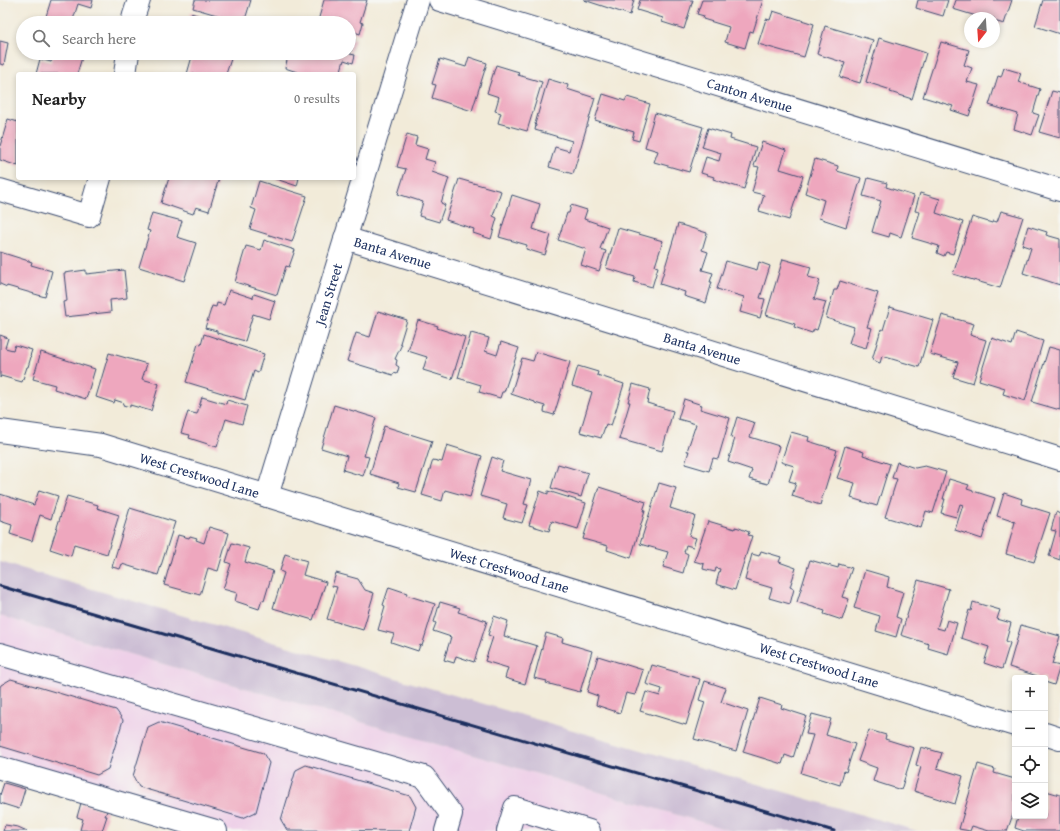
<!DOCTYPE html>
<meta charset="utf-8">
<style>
body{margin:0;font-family:"Gentium Book Plus",serif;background:#f6f6f6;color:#222}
.controls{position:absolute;right:12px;bottom:12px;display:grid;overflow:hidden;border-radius:4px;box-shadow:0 2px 6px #0003}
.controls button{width:36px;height:36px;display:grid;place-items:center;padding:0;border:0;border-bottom:1px solid #e0e0e0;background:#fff;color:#222;font:20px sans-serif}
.compass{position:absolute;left:964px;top:12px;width:36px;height:36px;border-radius:50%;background:#fff;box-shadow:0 2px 6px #0003;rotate:197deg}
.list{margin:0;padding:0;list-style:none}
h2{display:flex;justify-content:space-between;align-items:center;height:52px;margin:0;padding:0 16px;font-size:17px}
h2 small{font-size:13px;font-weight:400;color:#767676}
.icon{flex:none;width:22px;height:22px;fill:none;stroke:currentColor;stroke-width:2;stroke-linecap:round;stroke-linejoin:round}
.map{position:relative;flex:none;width:1060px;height:831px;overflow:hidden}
.search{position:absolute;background:#fff;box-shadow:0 2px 6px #0003;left:16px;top:16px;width:340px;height:44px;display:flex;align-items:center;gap:10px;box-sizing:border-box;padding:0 14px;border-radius:22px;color:#767676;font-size:15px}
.panel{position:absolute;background:#fff;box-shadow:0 2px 6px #0003;left:16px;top:72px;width:340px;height:108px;border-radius:4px}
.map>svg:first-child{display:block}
.built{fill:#eed0e8}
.industrial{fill:#ccbed4}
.building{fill:#eea7be}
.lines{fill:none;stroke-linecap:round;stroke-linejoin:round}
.minor-casing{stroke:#3b4b70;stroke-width:24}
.minor{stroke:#fff;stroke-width:22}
.rail{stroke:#1b2f5e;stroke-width:3}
.labels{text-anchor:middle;stroke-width:3;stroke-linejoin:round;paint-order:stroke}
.street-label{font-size:14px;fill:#1b2f5e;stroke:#f6f6f2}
</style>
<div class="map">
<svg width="1060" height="831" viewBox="0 0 1060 831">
<rect width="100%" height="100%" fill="#f6f6f2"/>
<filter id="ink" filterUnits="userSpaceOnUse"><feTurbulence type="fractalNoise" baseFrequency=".025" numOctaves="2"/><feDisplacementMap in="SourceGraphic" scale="8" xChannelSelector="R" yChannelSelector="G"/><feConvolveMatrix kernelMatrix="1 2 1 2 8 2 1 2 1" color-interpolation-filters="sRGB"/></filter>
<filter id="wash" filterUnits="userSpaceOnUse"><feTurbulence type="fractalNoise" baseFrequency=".012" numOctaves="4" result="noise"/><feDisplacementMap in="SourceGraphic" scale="16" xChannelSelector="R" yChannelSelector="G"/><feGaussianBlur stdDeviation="0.9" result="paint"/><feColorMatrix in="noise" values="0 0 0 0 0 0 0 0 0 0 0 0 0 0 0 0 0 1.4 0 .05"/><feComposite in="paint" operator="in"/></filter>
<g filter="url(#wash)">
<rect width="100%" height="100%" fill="#f2ebd9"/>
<!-- built -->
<polygon class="built" points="0,616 732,831 188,831 0,776"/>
<!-- industrial -->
<polygon class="industrial" points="0,562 917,831 732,831 0,616"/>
<g id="blocks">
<!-- building -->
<g class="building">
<polygon points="51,0 93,0 91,8 78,4 72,23 44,23"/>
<polygon points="195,0 251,0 244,23 193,8"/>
<polygon points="324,0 367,0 360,22 363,23 360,34 349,30 349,23 326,23 318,21"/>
<polygon points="584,0 634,0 630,15"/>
<polygon points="640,0 693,0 684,29 662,22 663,18 637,10"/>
<polygon points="702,0 763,0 753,32 750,31 745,48 725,42 729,27 703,19 704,16 697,14"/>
<polygon points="918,0 948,0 943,16 916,8"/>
<polygon points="956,0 1012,0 1004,24 994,21 994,18 983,18 953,9"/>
<polygon points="1043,0 1060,0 1060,34 1035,26"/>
<polygon points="773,11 814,24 804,57 758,44 766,19 770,20"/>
<polygon points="191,13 221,23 188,23"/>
<polygon points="825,26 873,40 860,83 840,77 845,63 817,54"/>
<polygon points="349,37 355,39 350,54 355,55 353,63 344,60 340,74 303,74 285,68 289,53 349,53"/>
<polygon points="879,38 926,53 912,99 890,92 891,90 866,82"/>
<polygon points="0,41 8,43 4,65 0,64"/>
<polygon points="941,42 969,50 964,65 972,68 967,82 979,85 969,116 951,110 953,106 923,97"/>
<polygon points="54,53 83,54 77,74 36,74 40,59 51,62"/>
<polygon points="193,53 233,53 226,74 187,74"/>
<polygon points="469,57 487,63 472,111 432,98 436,85 432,84 440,59 466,67"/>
<polygon points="496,65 519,72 518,75 542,82 527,131 498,123 501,113 495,111 499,97 487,93"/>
<polygon points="1004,68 1021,73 1018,82 1040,89 1033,113 1039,115 1032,135 1014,129 1018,114 989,105 998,76 1001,77"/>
<polygon points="548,79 568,85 567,89 595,98 573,174 549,167 555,147 569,151 572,141 535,130 536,125 535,124"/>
<polygon points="1052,91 1060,93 1060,138 1039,132"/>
<polygon points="603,94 625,101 627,97 650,104 639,141 632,139 634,132 595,120"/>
<polygon points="655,113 703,127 689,172 654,162 658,151 645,147"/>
<polygon points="8,119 18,122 18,166 0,160 0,146"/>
<polygon points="708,128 731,135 730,139 756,147 744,189 713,179 714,177 701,173 706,157 719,161 721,153 702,147"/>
<polygon points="407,134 417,137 415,145 428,149 425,159 435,162 432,172 449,178 441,203 445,205 439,222 419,216 423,202 398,194 406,169 397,167"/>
<polygon points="762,142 786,150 780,169 803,176 789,220 759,211 764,195 752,192 759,167 754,166"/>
<polygon points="815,159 838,166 837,171 861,178 846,227 819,218 824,200 805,193"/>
<polygon points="169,178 219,178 209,211 196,207 193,214 161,203"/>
<polygon points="273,178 299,178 297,186"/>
<polygon points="868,178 887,183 886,187 914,196 901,237 890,233 889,237 872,232 881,201 863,196"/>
<polygon points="459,179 501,191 493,216 497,218 491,239 473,233 474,229 446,220"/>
<polygon points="259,181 307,196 292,242 250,229 256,210 251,208"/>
<polygon points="920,193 940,199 936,213 963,222 953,254 946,252 944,256 937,253 939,246 912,238 920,212 915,211"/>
<polygon points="512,195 540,204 533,229 551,235 545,255 526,249 527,245 499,237"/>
<polygon points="571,205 587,210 584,219 608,227 600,249 606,251 599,271 581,265 586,249 558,240 567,213 569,213"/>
<polygon points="1001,211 1023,217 1000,288 953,274 972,217 992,223 993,221 997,222"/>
<polygon points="152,213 182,221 177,237 196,243 184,281 139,267 150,231 147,230"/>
<polygon points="678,224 707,233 702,250 708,252 702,270 713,273 710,282 712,282 706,303 684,296 685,292 660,284"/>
<polygon points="1028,226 1047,232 1046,235 1060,239 1060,285 1023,273 1031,248 1022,245"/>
<polygon points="618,228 663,241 655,266 658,267 652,287 634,282 635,277 606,268"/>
<polygon points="264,240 295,250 289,267 286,266 277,295 235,282 246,246 261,250"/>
<polygon points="0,252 32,262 31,265 52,271 45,297 7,286 7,287 0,284"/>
<polygon points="783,259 811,267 808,277 820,280 814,299 826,302 817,330 814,329 812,333 794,327 795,324 766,315"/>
<polygon points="726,261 757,270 759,262 770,266 760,298 765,299 760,318 740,312 744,297 717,289"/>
<polygon points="86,270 86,274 124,270 127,298 110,300 111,312 65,317 63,302 67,301 64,273"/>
<polygon points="840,281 878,293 867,327 872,328 866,348 849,343 854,327 826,318 834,290 837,290"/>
<polygon points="229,290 253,298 254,294 275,301 269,319 253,314 245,341 217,333 217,331 205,328 212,306 216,307 217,303 224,305"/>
<polygon points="890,307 933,320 919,367 882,356 880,363 872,360 881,329 883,330"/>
<polygon points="378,311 407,320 400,343 402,344 395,359 397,360 396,365 399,367 397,374 394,373 393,375 347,361 356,333 370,337"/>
<polygon points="942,315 974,324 970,335 986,340 973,383 953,377 958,362 930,354"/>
<polygon points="418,320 438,326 437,328 465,337 452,379 423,370 427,357 408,351"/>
<polygon points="1016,332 1043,341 1025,401 1003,394 1005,388 979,380 992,338 1012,345"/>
<polygon points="471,333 489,338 485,351 497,355 501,342 519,348 504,392 502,392 500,398 479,392 481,385 458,378"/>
<polygon points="204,334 264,354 258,373 254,371 245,400 186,382 198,344 201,345"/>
<polygon points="0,335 8,338 5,348 13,350 15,345 32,350 30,356 31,357 28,367 27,367 22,382 1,376 0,378"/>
<polygon points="1049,347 1060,350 1060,410 1032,402"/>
<polygon points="41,352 95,369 86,399 54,389 55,385 33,379"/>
<polygon points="536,352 570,362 554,415 544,412 545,406 535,403 535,402 511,394 522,358 533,361"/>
<polygon points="109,353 147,364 142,379 159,384 151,411 130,405 130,407 123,405 124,403 115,400 114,403 96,397"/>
<polygon points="578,366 598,372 597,375 624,384 611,426 606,424 601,438 580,432 592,392 572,386"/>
<polygon points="633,384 650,389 647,403 673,411 662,451 619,439 630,402 628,402"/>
<polygon points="202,397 226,404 227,400 247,406 242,424 226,419 217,447 189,438 190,435 181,433 188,412 197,414"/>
<polygon points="684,399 702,405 700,409 730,418 718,459 713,458 709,471 685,464 689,451 687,451 696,424 678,419"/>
<polygon points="334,405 376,418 364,456 369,457 363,476 343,470 347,456 321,448"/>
<polygon points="737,417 755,423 750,437 779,446 768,484 749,479 752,470 728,462 735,438 731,437"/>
<polygon points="384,426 432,441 416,492 398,487 399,483 370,474"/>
<polygon points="791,432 809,437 808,441 837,450 820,505 792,496 796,483 789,481 794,466 781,462"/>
<polygon points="447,445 482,456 470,497 445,490 442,501 422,495 433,460 442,462"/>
<polygon points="845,446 864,452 863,455 890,464 877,506 851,498 855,483 837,478 841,467 839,466"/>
<polygon points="492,457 503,461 500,471 531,480 524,504 528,505 522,523 503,518 507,504 480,496"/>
<polygon points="897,462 915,468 925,466 946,472 933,513 926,511 921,528 885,517 897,479 892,478"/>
<polygon points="558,464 588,473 581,497 551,488"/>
<polygon points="949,479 969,485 967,489 995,498 982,539 955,530 963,505 960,504 956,517 941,513 945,499 943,499"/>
<polygon points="659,483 676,488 670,508 695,516 689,536 696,538 693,547 686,545 684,552 688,554 683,573 663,567 668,552 640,544"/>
<polygon points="599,487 646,502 643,511 645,511 631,558 607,550 608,546 583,539"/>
<polygon points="39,490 58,496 51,519 40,515 32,541 10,534 12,525 0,521 0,494 34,505"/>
<polygon points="540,491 548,494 548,491 586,503 578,529 552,521 549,531 529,525"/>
<polygon points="1004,493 1022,499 1021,504 1050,513 1034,562 1006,554 1015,522 997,516"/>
<polygon points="67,496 98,505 97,508 119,515 107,554 74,544 71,556 50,549"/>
<polygon points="130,508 175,522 158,575 122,564 120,569 112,567"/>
<polygon points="1056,512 1060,514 1060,560 1049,556 1056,531 1051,530"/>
<polygon points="708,521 735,529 735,527 739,528 749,532 748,535 752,536 735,590 716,584 720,569 716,568 715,572 703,569 704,564 694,561"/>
<polygon points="209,527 229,533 218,571 208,568 200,595 164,585 178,535 189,538 190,536 197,538 196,540 204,543"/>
<polygon points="232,543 249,548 245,562 273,571 264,601 262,600 259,609 235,601 237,593 223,589 231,564 226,562"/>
<polygon points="761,551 781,557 779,562 796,568 790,587 794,589 790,604 769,598 772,588 745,580 752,554 759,556"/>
<polygon points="285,554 307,561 303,575 326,582 313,620 273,608 284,573 280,571"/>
<polygon points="810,560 838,568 839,564 852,568 842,597 849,599 842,620 824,614 825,611 797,602"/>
<polygon points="865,570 889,577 887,587 903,592 896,617 901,619 896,637 876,631 880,616 854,608"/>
<polygon points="336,573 358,579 365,590 374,593 363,630 327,619 337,587 332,586"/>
<polygon points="918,580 949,589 937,628 944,630 947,620 957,623 948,654 928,648 929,644 901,635"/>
<polygon points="389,587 407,593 406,595 435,604 422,646 420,645 418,651 391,642 394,634 378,630 385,606 383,605"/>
<polygon points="440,602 460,608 458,612 487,621 474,662 456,656 454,663 444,660 451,637 433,631 436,623 434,622"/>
<polygon points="973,602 1000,610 997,619 1011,623 1006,641 1010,643 1002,669 984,663 989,647 961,638 969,610 971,611"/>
<polygon points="494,616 508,621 504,636 537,646 525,684 505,678 508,668 485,661 493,637 488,635"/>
<polygon points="1021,625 1060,636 1052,664 1060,666 1054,685 1045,682 1045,678 1037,678 1037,676 1009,667"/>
<polygon points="546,633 563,638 562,642 592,651 580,692 546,683 547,681 534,678"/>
<polygon points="598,656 643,670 635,695 626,693 620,713 596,705 598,696 587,692"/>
<polygon points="652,665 700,679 686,725 640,711 646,692 660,696 662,689 646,684"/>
<polygon points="11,679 116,710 123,720 108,769 97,775 0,746 0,687 1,685"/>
<polygon points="705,681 726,688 721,702 748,711 736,751 694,739 705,702 699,700"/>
<polygon points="760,698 782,705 781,708 806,716 793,758 785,755 782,764 743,752"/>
<polygon points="812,714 831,719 826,735 855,744 846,772 844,771 840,785 801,773 813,735 806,734"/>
<polygon points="159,722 263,753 269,763 256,812 243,818 139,787 133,776 148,727"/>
<polygon points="869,730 886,735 885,739 914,748 901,790 873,781 877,768 858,761"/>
<polygon points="921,747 942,753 937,768 963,776 955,804 914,791 921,767 916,765"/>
<polygon points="978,764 995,769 994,773 1015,779 1015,809 1007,831 989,831 972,826 970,831 959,829"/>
<polygon points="306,765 410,796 416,807 409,831 287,830 281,820 296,770"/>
<polygon points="4,783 25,789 19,809 0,803 0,795"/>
<polygon points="1045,789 1047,789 1046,791 1060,795 1060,831 1024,831 1015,828 1018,816 1045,816"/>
<polygon points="81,803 107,811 105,816 107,816 102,831 80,830 83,819 77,817"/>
<polygon points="5,825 18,827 27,831 3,831"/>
</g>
</g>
</g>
<g filter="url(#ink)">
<use href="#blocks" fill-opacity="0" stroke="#3b4b70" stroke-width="1"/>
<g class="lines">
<defs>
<g id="minor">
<path id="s1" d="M440,0L1060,190"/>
<polyline points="132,23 134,15 139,0"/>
<polyline points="125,74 128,53"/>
<polyline points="0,190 89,216 100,178"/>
<path id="s2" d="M345,238L1060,459"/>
<path id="s3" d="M0,431L101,445L1015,725"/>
<path id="s4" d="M267,496L418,0"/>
<polyline points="0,654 424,777 451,814 446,831"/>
<polyline points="1045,734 1060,739"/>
<polyline points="0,768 216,831"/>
<polyline points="508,831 515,808 589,831"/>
</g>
</defs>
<!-- minor casing -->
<use href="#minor" class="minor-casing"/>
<!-- minor -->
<use href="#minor" class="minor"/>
<!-- rail -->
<polyline class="rail" points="0,586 834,831"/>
</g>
</g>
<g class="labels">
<!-- street labels -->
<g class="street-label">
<text dy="5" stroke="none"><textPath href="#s1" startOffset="324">Canton Avenue</textPath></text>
<text dy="5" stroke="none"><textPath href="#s2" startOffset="50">Banta Avenue</textPath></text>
<text dy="5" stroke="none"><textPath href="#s4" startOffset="211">Jean Street</textPath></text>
<text dy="5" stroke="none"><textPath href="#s2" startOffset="374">Banta Avenue</textPath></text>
<text dy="5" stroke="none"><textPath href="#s3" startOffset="205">West Crestwood Lane</textPath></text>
<text dy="5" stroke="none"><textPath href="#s3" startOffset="529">West Crestwood Lane</textPath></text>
<text dy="5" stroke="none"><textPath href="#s3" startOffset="853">West Crestwood Lane</textPath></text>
</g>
</g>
</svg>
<div class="controls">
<button>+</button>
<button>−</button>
<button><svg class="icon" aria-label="locate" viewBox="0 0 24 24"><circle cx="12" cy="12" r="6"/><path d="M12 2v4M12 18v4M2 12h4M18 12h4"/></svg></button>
<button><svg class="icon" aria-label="layers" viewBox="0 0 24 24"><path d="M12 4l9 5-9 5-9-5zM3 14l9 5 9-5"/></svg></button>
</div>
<svg class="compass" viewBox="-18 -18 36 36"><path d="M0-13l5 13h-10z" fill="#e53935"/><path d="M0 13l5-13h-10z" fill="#767676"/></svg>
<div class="search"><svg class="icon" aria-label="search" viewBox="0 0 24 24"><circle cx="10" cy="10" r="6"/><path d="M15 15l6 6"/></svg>Search here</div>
<section class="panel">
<h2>Nearby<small>0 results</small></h2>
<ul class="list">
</ul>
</section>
</div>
